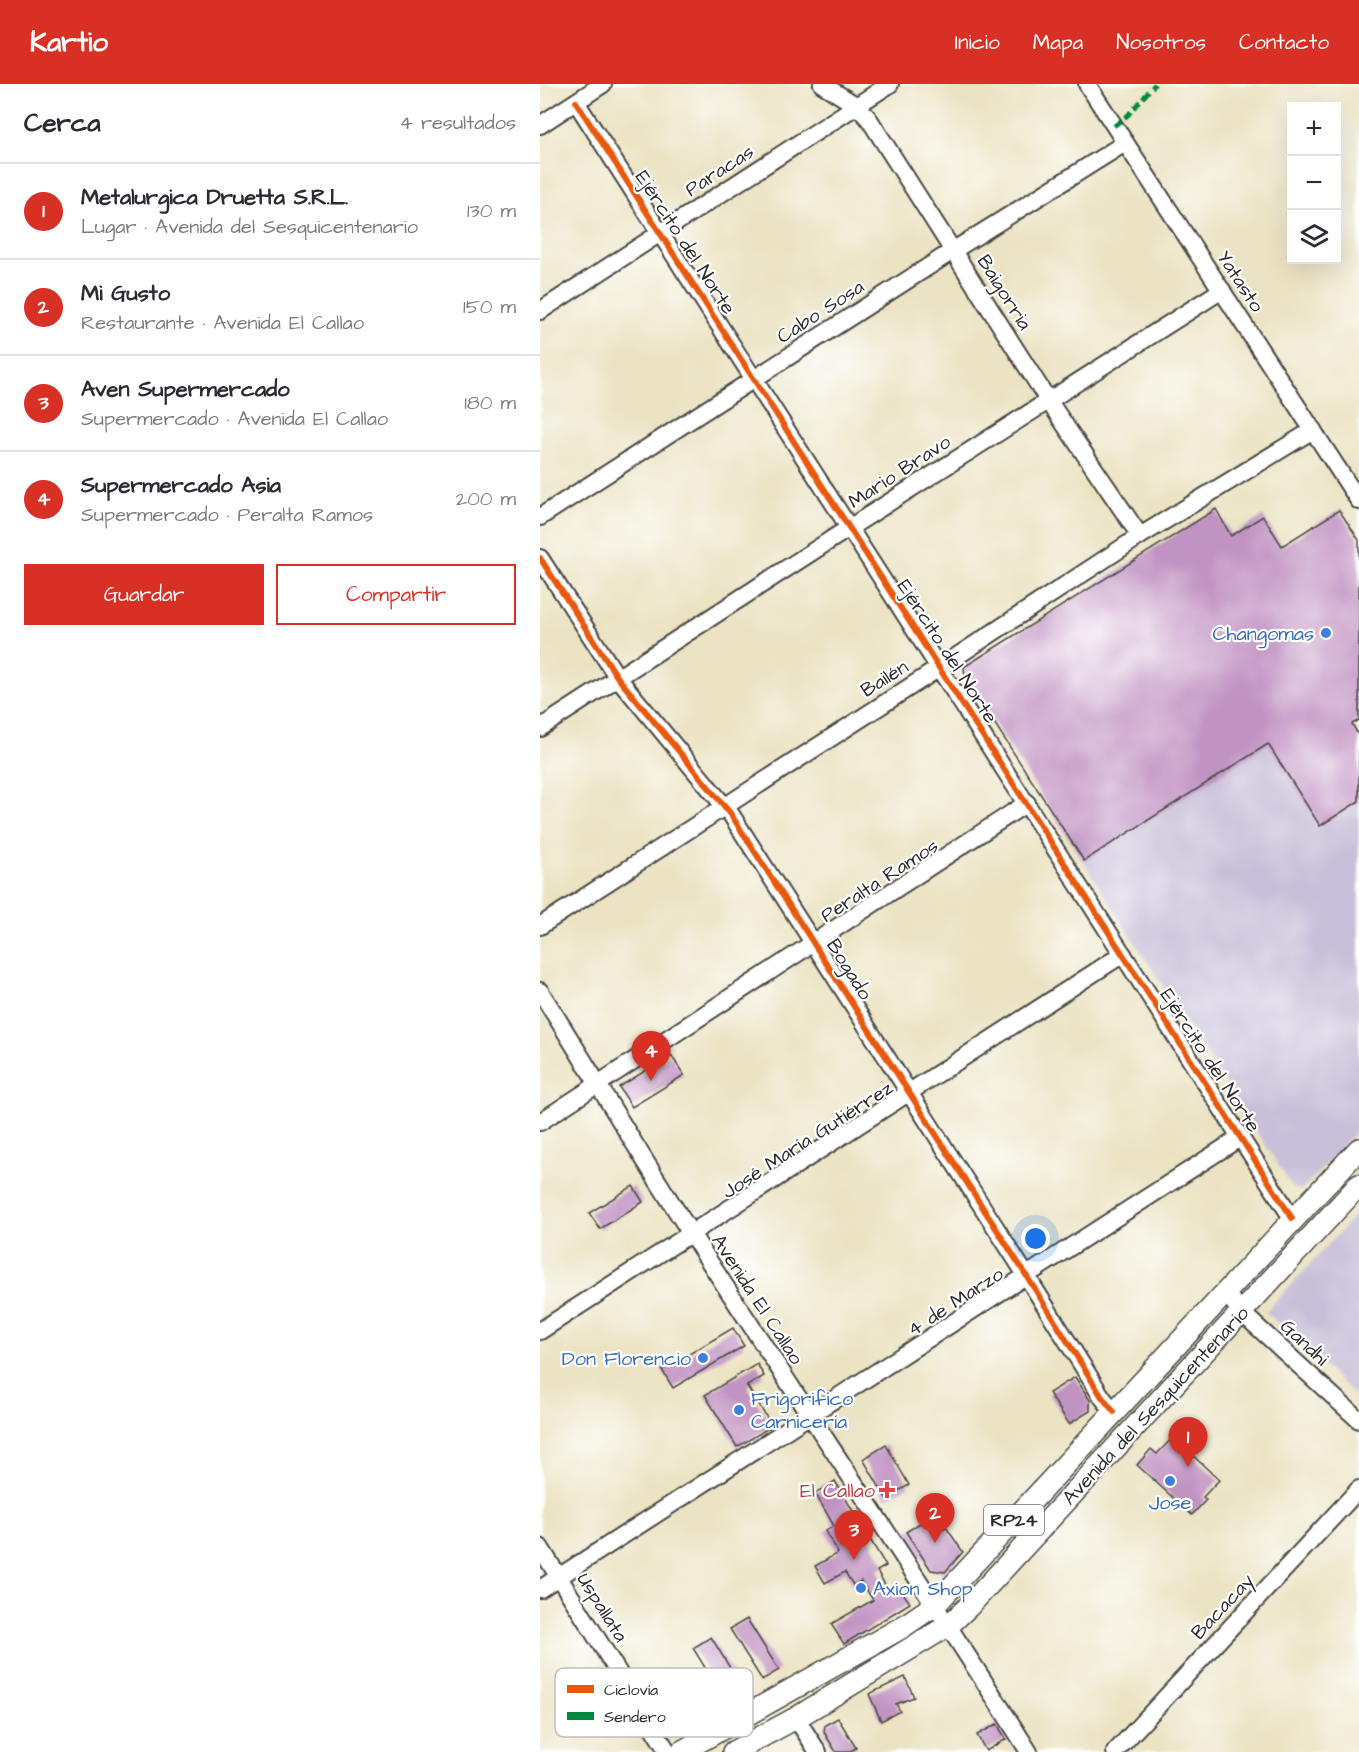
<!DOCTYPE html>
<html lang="es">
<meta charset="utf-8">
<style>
body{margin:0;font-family:"Architects Daughter",sans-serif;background:#f7f7f7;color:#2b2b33}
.controls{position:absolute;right:18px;top:18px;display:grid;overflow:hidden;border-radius:0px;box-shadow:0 6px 24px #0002}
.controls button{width:54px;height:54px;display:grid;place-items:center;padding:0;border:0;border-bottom:2px solid #e1e1e2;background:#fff;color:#2b2b33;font:30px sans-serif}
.you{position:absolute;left:496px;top:1155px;width:21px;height:21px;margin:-15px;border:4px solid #fff;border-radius:50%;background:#1a73e8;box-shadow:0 0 0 9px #1a73e833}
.badge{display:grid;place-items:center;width:39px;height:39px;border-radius:50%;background:#d93025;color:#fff;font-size:20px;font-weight:700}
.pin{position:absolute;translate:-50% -50px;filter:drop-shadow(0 2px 3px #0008)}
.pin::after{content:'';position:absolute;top:32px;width:21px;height:18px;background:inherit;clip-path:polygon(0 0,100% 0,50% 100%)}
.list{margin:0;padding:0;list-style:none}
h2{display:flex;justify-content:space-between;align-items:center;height:78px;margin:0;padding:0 24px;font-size:26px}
h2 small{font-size:20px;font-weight:400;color:#7c7c81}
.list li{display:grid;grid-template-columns:39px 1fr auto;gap:18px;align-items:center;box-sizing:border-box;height:96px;padding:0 24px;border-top:2px solid #e1e1e2}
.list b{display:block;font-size:22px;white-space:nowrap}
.list p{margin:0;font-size:20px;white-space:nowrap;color:#7c7c81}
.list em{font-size:20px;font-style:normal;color:#7c7c81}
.actions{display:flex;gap:12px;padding:18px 24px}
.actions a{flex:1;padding:14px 0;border:2px solid #d93025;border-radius:0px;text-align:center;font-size:21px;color:#d93025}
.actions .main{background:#d93025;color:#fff}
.icon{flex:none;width:33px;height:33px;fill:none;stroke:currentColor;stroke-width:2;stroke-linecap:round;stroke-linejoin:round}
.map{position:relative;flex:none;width:819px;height:1668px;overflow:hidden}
header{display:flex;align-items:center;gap:36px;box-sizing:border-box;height:84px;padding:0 30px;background:#d93025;color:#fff}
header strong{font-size:28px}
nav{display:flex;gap:33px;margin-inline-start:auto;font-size:21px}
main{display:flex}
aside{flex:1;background:#fff}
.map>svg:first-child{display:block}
.industrial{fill:#c8bfd8}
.building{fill:#c193c2}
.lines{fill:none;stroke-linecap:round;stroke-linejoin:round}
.minor-casing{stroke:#484742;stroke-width:20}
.major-casing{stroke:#484742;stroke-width:24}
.minor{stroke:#fff;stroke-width:16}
.major{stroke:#fff;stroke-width:21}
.quiet{stroke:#00873e;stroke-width:4.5;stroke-dasharray:9 4.5;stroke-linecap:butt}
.cycleway-casing{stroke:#fff;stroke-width:10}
.cycleway{stroke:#e8590c;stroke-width:6}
.shop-dot{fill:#3f7fe0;stroke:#fff;stroke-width:2}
.health-dot{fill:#e0444e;stroke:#fff;stroke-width:2}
.labels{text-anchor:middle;stroke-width:4.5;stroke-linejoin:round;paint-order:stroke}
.shield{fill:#fff;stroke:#6b6b6b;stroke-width:1.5}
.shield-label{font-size:18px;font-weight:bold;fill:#2b2b2b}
.street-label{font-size:20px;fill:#2b2b2b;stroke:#fff}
.shop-label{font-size:20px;fill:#366cbe;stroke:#fff;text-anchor:end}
.health-label{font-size:20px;fill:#be3a42;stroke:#fff;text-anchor:end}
.key{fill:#fff;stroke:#bfbfbf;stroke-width:1.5}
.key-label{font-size:16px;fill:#2b2b2b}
</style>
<header>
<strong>Kartio</strong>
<nav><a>Inicio</a><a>Mapa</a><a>Nosotros</a><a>Contacto</a></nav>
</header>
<main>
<aside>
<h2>Cerca<small>4 resultados</small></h2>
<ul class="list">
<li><span class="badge">1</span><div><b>Metalurgica Druetta S.R.L.</b><p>Lugar · Avenida del Sesquicentenario</p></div><em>130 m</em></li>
<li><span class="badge">2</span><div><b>Mi Gusto</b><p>Restaurante · Avenida El Callao</p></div><em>150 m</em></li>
<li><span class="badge">3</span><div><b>Aven Supermercado</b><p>Supermercado · Avenida El Callao</p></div><em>180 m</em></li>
<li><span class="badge">4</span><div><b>Supermercado Asia</b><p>Supermercado · Peralta Ramos</p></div><em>200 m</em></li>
</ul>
<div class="actions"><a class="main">Guardar</a><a>Compartir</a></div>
</aside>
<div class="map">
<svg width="819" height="1668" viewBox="0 0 819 1668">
<rect width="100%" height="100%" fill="#fff"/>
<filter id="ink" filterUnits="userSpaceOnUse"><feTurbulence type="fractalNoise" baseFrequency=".0167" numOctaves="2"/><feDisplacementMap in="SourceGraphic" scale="12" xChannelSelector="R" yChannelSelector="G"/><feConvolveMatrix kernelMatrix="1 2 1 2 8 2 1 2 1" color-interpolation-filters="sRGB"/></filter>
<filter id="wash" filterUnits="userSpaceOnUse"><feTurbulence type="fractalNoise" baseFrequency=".008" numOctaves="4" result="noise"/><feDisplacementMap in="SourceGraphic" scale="24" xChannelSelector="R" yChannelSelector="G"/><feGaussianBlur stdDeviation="1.35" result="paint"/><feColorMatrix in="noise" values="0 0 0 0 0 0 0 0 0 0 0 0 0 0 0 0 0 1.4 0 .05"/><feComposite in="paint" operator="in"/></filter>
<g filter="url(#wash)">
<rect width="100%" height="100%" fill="#ebe3c3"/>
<!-- industrial -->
<g class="industrial">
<polygon points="676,425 819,652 819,1044 762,1106 753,1104 425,594 424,583"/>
<polygon points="819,1127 819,1315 726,1228"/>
</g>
<g id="blocks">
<!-- building -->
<g class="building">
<polygon points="676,425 691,452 723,432 742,462 799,426 819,456 819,636 812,640 819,652 819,717 780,742 728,660 544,777 425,594 424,583"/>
<polygon points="131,971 144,991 92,1023 79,1003"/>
<polygon points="93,1102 103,1118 60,1145 49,1129"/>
<polygon points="193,1244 204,1262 133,1304 122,1286"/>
<polygon points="217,1280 224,1292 207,1302 232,1342 197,1363 165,1311"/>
<polygon points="535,1293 550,1316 550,1327 529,1340 509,1309"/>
<polygon points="633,1353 679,1396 663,1413 666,1416 652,1431 597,1381 611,1365 617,1370"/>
<polygon points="346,1361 369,1401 346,1414 323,1375"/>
<polygon points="295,1397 346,1482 337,1487 348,1506 357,1500 370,1519 304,1560 291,1540 333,1516 321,1497 313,1501 305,1488 285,1499 275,1482 298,1469 285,1447 294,1442 275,1409"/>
<polygon points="386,1435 395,1449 406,1443 423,1468 405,1488 391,1486 366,1448"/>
<polygon points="207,1535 239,1586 222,1596 190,1545"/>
<polygon points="171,1553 206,1610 188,1621 153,1564"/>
<polygon points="365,1593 374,1613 356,1620 360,1627 341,1637 329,1610"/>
<polygon points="298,1634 316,1664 309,1668 296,1668 284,1648 285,1641"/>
<polygon points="457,1640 466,1655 446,1667 437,1651"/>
</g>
</g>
</g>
<g filter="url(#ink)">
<use href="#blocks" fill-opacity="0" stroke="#484742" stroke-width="1.5"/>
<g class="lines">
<defs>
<g id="minor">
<polyline points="282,0 317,22 329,35 508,316 600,452"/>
<polyline points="547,0 819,417"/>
<polyline points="36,18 752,1134"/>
<polyline points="0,41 63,0"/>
<polyline points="0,227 350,0"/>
<polyline points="0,433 414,166 585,59"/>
<polyline points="0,474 78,594 190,729 486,1191 562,1313 574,1328"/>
<polyline points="0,644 309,444 682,206"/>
<polyline points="0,842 399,584 600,452 773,346"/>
<path d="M0,907C52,989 101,1073 154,1154C265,1326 380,1495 489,1668"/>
<polyline points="0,1038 487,719"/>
<polyline points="685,1208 701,1228 819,1336"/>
<polyline points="0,1247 583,870"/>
<polyline points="0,1463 128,1668"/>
<polyline points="0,1505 701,1053"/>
<polyline points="256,1634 278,1668"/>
<polyline points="575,1668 819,1405"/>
</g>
<g id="major">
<polyline points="141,1668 361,1544 395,1521 819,1065"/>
<polyline points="193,1668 256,1634 409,1541 428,1523 819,1101"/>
</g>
</defs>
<!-- minor casing -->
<use href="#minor" class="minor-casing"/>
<!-- major casing -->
<use href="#major" class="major-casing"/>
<!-- minor -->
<use href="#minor" class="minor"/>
<!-- major -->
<use href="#major" class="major"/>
<!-- quiet -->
<polyline class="quiet" points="574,42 588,31 615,0"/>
<defs>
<g id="cycleway">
<polyline points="36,18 752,1134"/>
<polyline points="0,474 78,594 190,729 486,1191 562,1313 574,1328"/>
</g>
</defs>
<!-- cycleway casing -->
<use href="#cycleway" class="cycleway-casing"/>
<!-- cycleway -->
<use href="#cycleway" class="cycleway"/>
</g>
</g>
<!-- markers -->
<g class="shop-dot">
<circle cx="786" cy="549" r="6"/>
<circle cx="163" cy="1274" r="6"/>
<circle cx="199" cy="1326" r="6"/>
<circle cx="630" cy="1397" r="6"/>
<circle cx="321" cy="1504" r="6"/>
</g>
<path class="health-dot" d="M344 1397h6v6h6v6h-6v6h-6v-6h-6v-6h6z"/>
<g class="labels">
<!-- shield labels -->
<rect class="shield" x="444" y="1421" width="60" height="30" rx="4.5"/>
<g class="shield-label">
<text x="474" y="1442">RP24</text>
</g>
<!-- street labels -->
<g class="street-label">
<text transform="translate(179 86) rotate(-33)" y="7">Paracas</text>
<text transform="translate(146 158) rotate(57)" y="7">Ejército del Norte</text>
<text transform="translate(701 197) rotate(57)" y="7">Yatasto</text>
<text transform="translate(465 208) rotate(58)" y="7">Baigorria</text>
<text transform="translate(280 227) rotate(-33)" y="7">Cabo Sosa</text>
<text transform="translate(359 387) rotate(-33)" y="7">Mario Bravo</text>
<text transform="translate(408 567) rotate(57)" y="7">Ejército del Norte</text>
<text transform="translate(344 594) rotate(-32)" y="7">Bailén</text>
<text transform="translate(339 796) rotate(-33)" y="7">Peralta Ramos</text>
<text transform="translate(310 885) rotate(58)" y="7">Bogado</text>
<text transform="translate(671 976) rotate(57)" y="7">Ejército del Norte</text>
<text transform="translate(267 1055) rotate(-33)" y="7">José María Gutiérrez</text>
<text transform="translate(218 1215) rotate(57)" y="7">Avenida El Callao</text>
<text transform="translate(415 1217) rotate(-33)" y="7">4 de Marzo</text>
<text transform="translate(765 1258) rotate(43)" y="7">Gandhi</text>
<text transform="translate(615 1321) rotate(-47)" y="7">Avenida del Sesquicentenario</text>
<text transform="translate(682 1522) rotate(-47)" y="7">Bacacay</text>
<text transform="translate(63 1523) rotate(58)" y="7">Uspallata</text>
</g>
<!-- shop labels -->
<g class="shop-label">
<text x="774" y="556">Changomas</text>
<text x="151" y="1281">Don Florencio</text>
<text x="211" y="1321" text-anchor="start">Frigorifico<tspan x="211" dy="23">Carnicería</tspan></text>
<text x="630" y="1425" text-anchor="middle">Jose</text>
<text x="333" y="1511" text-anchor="start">Axion Shop</text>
</g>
<!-- health labels -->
<g class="health-label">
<text x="335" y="1413">El Callao</text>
</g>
</g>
<!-- legend -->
<rect x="15" y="1584" width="198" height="69" rx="9" class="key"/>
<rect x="27" y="1601" width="27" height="8" fill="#e8590c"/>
<rect x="27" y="1628" width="27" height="8" fill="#00873e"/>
<g class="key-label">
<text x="64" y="1611">Ciclovía</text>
<text x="64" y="1638">Sendero</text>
</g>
</svg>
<div class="controls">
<button>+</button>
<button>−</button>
<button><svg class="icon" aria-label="layers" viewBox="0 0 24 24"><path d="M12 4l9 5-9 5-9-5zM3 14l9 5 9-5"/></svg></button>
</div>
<div class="you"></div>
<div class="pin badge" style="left:648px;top:1383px">1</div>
<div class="pin badge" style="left:395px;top:1459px">2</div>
<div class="pin badge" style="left:314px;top:1476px">3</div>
<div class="pin badge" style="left:111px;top:997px">4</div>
</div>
</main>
